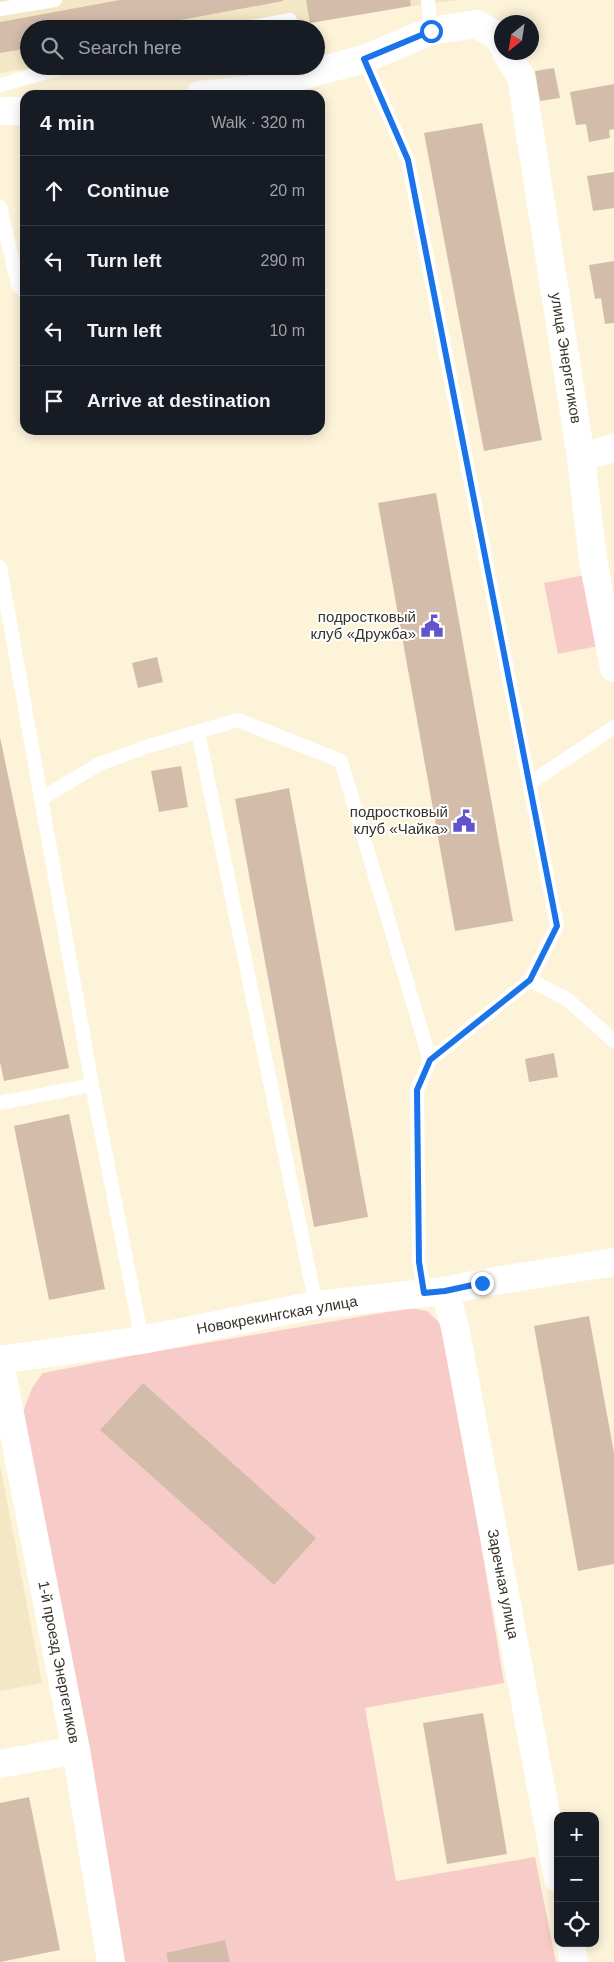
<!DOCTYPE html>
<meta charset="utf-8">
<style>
body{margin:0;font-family:Helvetica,sans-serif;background:#20242c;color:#f1f3f6}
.controls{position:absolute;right:15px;bottom:15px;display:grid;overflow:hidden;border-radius:10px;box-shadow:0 2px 12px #0003}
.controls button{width:45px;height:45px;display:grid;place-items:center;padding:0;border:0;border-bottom:1px solid #363941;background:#171b24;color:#f1f3f6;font:25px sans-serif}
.compass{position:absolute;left:494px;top:15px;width:45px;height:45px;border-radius:50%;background:#171b24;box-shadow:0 2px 12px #0003;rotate:210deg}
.stop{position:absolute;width:15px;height:15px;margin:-11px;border:4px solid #1a73e8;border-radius:50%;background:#fff}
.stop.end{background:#1a73e8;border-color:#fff;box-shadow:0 1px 5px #0008}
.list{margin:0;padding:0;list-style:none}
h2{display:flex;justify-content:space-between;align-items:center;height:65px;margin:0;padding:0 20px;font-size:21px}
h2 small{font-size:16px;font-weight:400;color:#9ea1a6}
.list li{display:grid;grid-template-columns:32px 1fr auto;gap:15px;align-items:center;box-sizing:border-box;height:70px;padding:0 20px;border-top:1px solid #363941}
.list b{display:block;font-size:19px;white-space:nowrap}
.list em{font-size:16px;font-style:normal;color:#9ea1a6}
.icon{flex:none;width:28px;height:28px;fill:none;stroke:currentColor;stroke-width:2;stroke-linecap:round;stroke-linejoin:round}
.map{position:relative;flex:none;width:614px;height:1962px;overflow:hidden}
.search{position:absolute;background:#171b24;box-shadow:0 2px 12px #0003;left:20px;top:20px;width:305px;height:55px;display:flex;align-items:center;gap:12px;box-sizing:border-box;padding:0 18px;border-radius:28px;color:#9ea1a6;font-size:19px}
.panel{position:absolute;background:#171b24;box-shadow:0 2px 12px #0003;left:20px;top:90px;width:305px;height:345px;border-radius:15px}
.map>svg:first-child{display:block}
.built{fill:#f3e7c5}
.green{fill:#f7ccc8}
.building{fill:#d4bcab}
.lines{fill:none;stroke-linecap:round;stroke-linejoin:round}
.service{stroke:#fff;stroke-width:14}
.minor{stroke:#fff;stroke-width:28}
.route{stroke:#1a73e8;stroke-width:6}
.labels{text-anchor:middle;stroke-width:4;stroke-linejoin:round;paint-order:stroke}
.street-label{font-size:15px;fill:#373329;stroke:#fff}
.poi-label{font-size:15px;fill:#373329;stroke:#fff;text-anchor:end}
</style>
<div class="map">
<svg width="614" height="1962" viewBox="0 0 614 1962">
<rect width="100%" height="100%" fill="#fcf3d9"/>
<!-- built -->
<g class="built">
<polygon points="0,0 458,0 411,6 277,29 29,29 29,66 43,66 0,73"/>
<polygon points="0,1465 42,1683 0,1691"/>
</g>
<!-- green -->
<g class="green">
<polygon points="585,575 598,646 558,654 544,583"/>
<polygon points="411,1308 427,1311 445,1328 504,1683 365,1708 396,1881 535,1857 556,1962 120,1962 23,1412 32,1388 43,1373 135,1355"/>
</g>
<!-- building -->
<g class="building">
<polygon points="120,0 283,0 283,1 132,29 29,29 29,48 0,53 0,22"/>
<polygon points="306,0 410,0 411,6 310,23"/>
<polygon points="554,68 560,98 540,101 535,71"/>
<polygon points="614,84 614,129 609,130 610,138 589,142 586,124 576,125 570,92"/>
<polygon points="482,123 542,440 484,451 424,133"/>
<polygon points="614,172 614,208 593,211 587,176"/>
<polygon points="614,261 614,323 605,324 601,298 595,299 589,265"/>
<polygon points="436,493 513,921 455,931 378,503"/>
<polygon points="157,657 163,682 138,688 132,663"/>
<polygon points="0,737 69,1068 4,1081 0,1062"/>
<polygon points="181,766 188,807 159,812 151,771"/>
<polygon points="289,788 368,1217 314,1227 235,799"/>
<polygon points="554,1053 558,1077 529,1082 525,1059"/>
<polygon points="69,1114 105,1289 49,1300 14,1126"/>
<polygon points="589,1316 614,1453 614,1564 578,1571 534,1326"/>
<polygon points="143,1383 316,1538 274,1585 100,1430"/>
<polygon points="483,1713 507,1854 447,1864 423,1723"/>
<polygon points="29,1797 60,1950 0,1962 0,1803"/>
<polygon points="225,1940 230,1962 168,1962 166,1953"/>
</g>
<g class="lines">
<!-- service -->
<g class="service">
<polyline points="428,0 431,31"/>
<polyline points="0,9 55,0"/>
<polyline points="240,29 290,20"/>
<polyline points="364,59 408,160 557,926 530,980 430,1060 417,1090 419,1262 425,1293"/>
<polyline points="0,85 69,66"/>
<polyline points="0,207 18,285 25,292"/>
<polyline points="0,567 92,1085 142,1340"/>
<polyline points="198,732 316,1305"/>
<polyline points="530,783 614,727"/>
<polyline points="41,799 99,764 152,745 238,720 341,761 430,1060"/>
<polyline points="530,980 568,1000 614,1041"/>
<polyline points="0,1103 92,1085"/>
</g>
<!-- minor -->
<g class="minor">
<polyline points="506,52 521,77 581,457 593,560 614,668"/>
<polyline points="200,95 248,90 364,59 431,31 476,24 497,36 502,44"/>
<polyline points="0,111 25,111"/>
<polyline points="581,457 614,448"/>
<polyline points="445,1291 455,1327 558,1878"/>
<polyline points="0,1360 142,1340 316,1305 445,1291 482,1283 614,1262"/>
<polyline points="0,1363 76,1750 111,1962"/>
<polyline points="0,1764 76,1750"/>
<polyline points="570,1943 574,1962"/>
</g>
</g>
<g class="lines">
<!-- route -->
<polyline class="route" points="431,31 364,59 408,160 557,926 530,980 430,1060 417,1090 419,1262 424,1293 445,1291 482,1283"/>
</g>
<!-- icons -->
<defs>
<symbol id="civic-bare" viewBox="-9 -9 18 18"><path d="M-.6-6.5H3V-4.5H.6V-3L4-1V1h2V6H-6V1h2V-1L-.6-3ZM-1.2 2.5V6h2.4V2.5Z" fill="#6353cc" stroke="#fff" stroke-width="2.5" paint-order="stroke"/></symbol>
</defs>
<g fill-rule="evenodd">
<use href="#civic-bare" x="416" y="610" width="32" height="32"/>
<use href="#civic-bare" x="448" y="805" width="32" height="32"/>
</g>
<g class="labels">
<!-- street labels -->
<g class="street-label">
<text transform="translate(566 358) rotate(81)" y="5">улица Энергетиков</text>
<text transform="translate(277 1315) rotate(-10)" y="5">Новокрекингская улица</text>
<text transform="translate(503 1584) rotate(79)" y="5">Заречная улица</text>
<text transform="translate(59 1662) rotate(79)" y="5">1-й проезд Энергетиков</text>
</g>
<!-- poi labels -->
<g class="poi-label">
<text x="416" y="622">подростковый<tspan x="416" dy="17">клуб «Дружба»</tspan></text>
<text x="448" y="817">подростковый<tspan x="448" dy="17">клуб «Чайка»</tspan></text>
</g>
</g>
</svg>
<div class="controls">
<button>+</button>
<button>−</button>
<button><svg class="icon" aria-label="locate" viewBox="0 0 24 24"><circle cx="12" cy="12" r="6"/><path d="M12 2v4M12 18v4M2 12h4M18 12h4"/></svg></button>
</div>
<svg class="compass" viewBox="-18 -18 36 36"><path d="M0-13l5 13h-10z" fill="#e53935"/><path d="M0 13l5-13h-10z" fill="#9ea1a6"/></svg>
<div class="stop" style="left:431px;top:31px"></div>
<div class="stop end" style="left:482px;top:1283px"></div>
<div class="search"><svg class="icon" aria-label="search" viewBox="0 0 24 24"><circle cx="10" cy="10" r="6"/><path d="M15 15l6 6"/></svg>Search here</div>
<section class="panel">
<h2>4 min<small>Walk · 320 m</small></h2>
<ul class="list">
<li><svg class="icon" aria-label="ahead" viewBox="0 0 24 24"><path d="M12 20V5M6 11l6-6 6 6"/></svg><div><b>Continue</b></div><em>20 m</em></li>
<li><svg class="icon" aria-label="left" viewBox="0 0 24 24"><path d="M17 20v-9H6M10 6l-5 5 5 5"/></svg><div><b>Turn left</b></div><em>290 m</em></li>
<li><svg class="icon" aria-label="left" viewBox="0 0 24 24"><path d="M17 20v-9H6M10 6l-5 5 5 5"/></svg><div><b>Turn left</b></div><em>10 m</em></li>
<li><svg class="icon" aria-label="arrive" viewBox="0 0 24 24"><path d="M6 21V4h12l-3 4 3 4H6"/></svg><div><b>Arrive at destination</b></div></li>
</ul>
</section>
</div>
